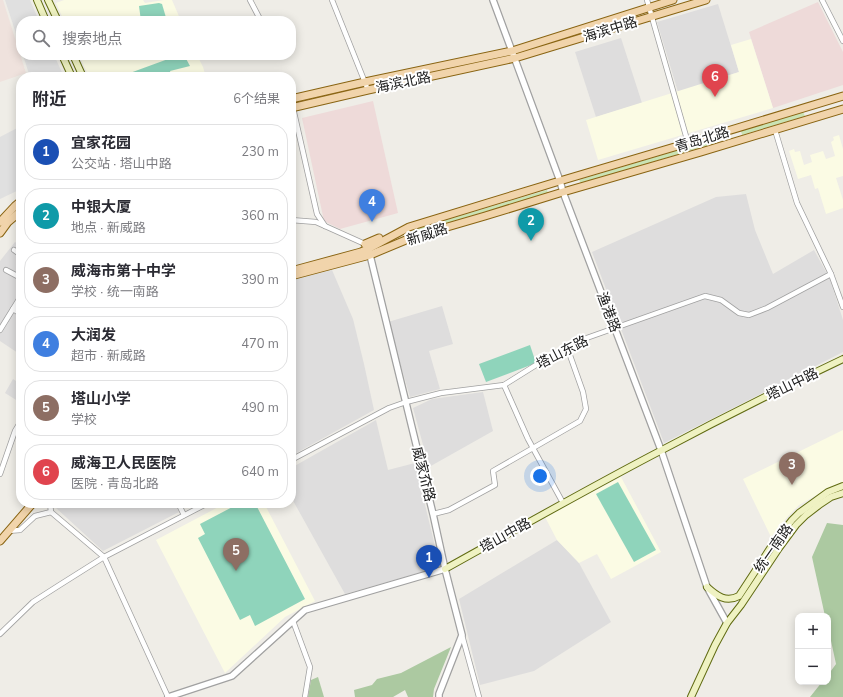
<!DOCTYPE html>
<html lang="zh">
<meta charset="utf-8">
<style>
body{margin:0;font-family:"Nunito Sans","Noto Sans SC",sans-serif;background:#f2f2f3;color:#2b2b33}
.controls{position:absolute;right:12px;bottom:12px;display:grid;overflow:hidden;border-radius:8px;box-shadow:0 2px 10px #0003}
.controls button{width:36px;height:36px;display:grid;place-items:center;padding:0;border:0;border-bottom:1px solid #e1e1e2;background:#fff;color:#2b2b33;font:20px sans-serif}
.you{position:absolute;left:540px;top:476px;width:14px;height:14px;margin:-10px;border:3px solid #fff;border-radius:50%;background:#1a73e8;box-shadow:0 0 0 6px #1a73e833}
.badge{display:grid;place-items:center;width:26px;height:26px;border-radius:50%;background:#0b8043;color:#fff;font-size:13px;font-weight:700}
.pin{position:absolute;translate:-50% -33px;filter:drop-shadow(0 1px 2px #0008)}
.pin::after{content:'';position:absolute;top:21px;width:14px;height:12px;background:inherit;clip-path:polygon(0 0,100% 0,50% 100%)}
.list{margin:0;padding:0;list-style:none}
h2{display:flex;justify-content:space-between;align-items:center;height:52px;margin:0;padding:0 16px;font-size:17px}
h2 small{font-size:13px;font-weight:400;color:#7c7c81}
.list li{display:grid;grid-template-columns:26px 1fr auto;gap:12px;align-items:center;box-sizing:border-box;height:56px;margin:0 8px 8px;padding:0 8px;border:1px solid #e1e1e2;border-radius:16px}
.list b{display:block;font-size:15px;white-space:nowrap}
.list p{margin:0;font-size:13px;white-space:nowrap;color:#7c7c81}
.list em{font-size:13px;font-style:normal;color:#7c7c81}
.icon{flex:none;width:22px;height:22px;fill:none;stroke:currentColor;stroke-width:2;stroke-linecap:round;stroke-linejoin:round}
.map{position:relative;flex:none;width:843px;height:697px;overflow:hidden}
.search{position:absolute;background:#fff;box-shadow:0 2px 10px #0003;left:16px;top:16px;width:280px;height:44px;display:flex;align-items:center;gap:10px;box-sizing:border-box;padding:0 14px;border-radius:16px;color:#7c7c81;font-size:15px}
.panel{position:absolute;background:#fff;box-shadow:0 2px 10px #0003;left:16px;top:72px;width:280px;height:436px;border-radius:16px}
.map>svg:first-child{display:block}
.residential{fill:#dedddd}
.commercial{fill:#eedad9}
.education{fill:#fbfbe4}
.military{fill:#efe2dd}
.grass{fill:#cae3b4}
.forest{fill:#acc9a1}
.pitch{fill:#8fd4bb}
.parking{fill:#e0e0e0}
.lines{fill:none;stroke-linecap:round;stroke-linejoin:round}
.minor-casing{stroke:#a1a1a1;stroke-width:6}
.tertiary-casing{stroke:#a1a1a1;stroke-width:8}
.secondary-casing{stroke:#606b12;stroke-width:8}
.primary-casing{stroke:#896412;stroke-width:9}
.minor{stroke:#fff;stroke-width:4.5}
.tertiary{stroke:#fff;stroke-width:5.5}
.secondary{stroke:#eff2c2;stroke-width:6}
.primary{stroke:#f1d4ab;stroke-width:7}
.labels{text-anchor:middle;stroke-width:4;stroke-linejoin:round;paint-order:stroke}
.street-label{font-size:14px;fill:#202020;stroke:#fff}
</style>
<div class="map">
<svg width="843" height="697" viewBox="0 0 843 697">
<rect width="100%" height="100%" fill="#efede7"/>
<!-- residential -->
<g class="residential">
<polygon points="718,4 739,72 678,92 657,22"/>
<polygon points="621,38 642,103 596,117 575,52"/>
<polygon points="746,194 755,230 773,274 814,250 830,279 843,320 843,352 664,443 592,252 716,197"/>
<polygon points="15,242 21,247 21,355 0,341 0,261"/>
<polygon points="332,270 353,319 364,364 374,410 291,456 291,280"/>
<polygon points="442,306 453,344 429,351 440,389 410,397 388,322"/>
<polygon points="13,379 19,383 21,379 21,403 5,393"/>
<polygon points="483,392 493,431 429,467 413,408 432,399"/>
<polygon points="376,420 388,470 415,463 440,567 345,594 291,497 291,468"/>
<polygon points="55,503 174,503 179,512 103,551 55,507"/>
<polygon points="557,540 579,563 611,622 534,671 480,685 459,599"/>
</g>
<!-- commercial -->
<g class="commercial">
<polygon points="818,2 843,52 843,85 773,108 749,32"/>
<polygon points="373,101 398,213 340,229 324,221 302,118"/>
</g>
<!-- education -->
<g class="education">
<polygon points="64,0 143,0 145,3 164,0 172,0 181,21 64,21 56,3"/>
<polygon points="751,39 773,108 598,160 586,120 739,72 731,45"/>
<polygon points="79,55 197,55 203,67 206,77 89,77"/>
<polygon points="839,135 843,149 843,176 836,178 843,200 843,208 826,214 818,188 815,189 811,175 798,179 789,151 794,149 795,152 800,151 804,165 812,162 810,155 823,151 826,159 835,156 831,142 834,140 833,137"/>
<polygon points="843,430 843,483 831,487 799,505 788,516 771,537 743,479"/>
<polygon points="621,477 661,552 611,579 597,554 579,563 557,540 545,517"/>
<polygon points="226,503 264,503 315,601 285,617 225,673 156,540"/>
</g>
<!-- military -->
<polygon class="military" points="0,0 3,0 26,73 0,82"/>
<!-- grass -->
<g class="grass">
<polygon points="803,112 805,116 742,135 741,131"/>
<polygon points="715,139 716,143 581,183 579,180"/>
<polygon points="547,190 548,193 413,233 412,230"/>
</g>
<!-- forest -->
<g class="forest">
<polygon points="827,523 843,525 843,697 810,697 822,682 828,682 828,675 836,664 828,627 828,616 825,616 812,557"/>
<polygon points="451,647 434,689 433,697 408,697 405,690 393,697 355,697 354,690 372,685 377,679 401,673"/>
<polygon points="318,677 324,697 308,697 311,680"/>
</g>
<!-- pitch -->
<g class="pitch">
<polygon points="159,3 162,4 167,21 141,21 139,6"/>
<polygon points="179,55 184,55 190,66 170,71 172,77 119,77"/>
<polygon points="530,345 536,363 486,382 479,364"/>
<polygon points="618,482 656,550 634,562 596,494"/>
<polygon points="240,503 255,503 305,599 255,626 250,615 240,620 198,538 205,534 200,524"/>
</g>
<!-- parking -->
<g class="parking">
<polygon points="5,0 30,0 39,21 21,21 21,49"/>
<polygon points="23,55 54,55 64,77 30,77"/>
<polygon points="21,126 21,189 0,199 0,137"/>
</g>
<g class="lines">
<defs>
<g id="minor">
<polyline points="250,0 261,21"/>
<polyline points="332,0 368,90"/>
<polyline points="647,0 688,143"/>
<polyline points="822,0 843,41"/>
<polyline points="291,99 317,214 325,226"/>
<polyline points="775,130 797,203 831,274 843,307"/>
<polyline points="291,220 316,222 365,244 366,245"/>
<polyline points="14,250 21,255"/>
<polyline points="6,270 21,278"/>
<polyline points="13,309 21,314"/>
<polyline points="0,330 21,296"/>
<polyline points="504,385 528,439 563,503"/>
<polyline points="291,460 389,408 406,402 441,393 504,385 552,355 581,340 705,296 721,300 739,313 749,315 767,308 831,274"/>
<polyline points="0,474 15,431 21,421"/>
<polyline points="50,503 51,512 104,557 168,697"/>
<polyline points="178,503 184,515"/>
<polyline points="433,514 449,510 495,485 493,471 580,421 586,409 583,392 567,347"/>
<polyline points="8,531 20,530 35,516 51,512"/>
<polyline points="293,621 310,667 305,697"/>
<polyline points="0,634 33,602 58,586 104,557 208,503"/>
<polyline points="462,635 479,697"/>
</g>
<g id="tertiary">
<polyline points="493,0 560,181 563,192 661,450 707,587 727,623"/>
<polyline points="369,251 433,514 445,569 462,635 439,694 439,697"/>
<polyline points="168,697 232,676 305,610 445,569"/>
</g>
<g id="secondary">
<polyline points="37,0 46,21"/>
<polyline points="48,0 58,21"/>
<polyline points="62,55 72,77"/>
<polyline points="73,55 83,77"/>
<path d="M445,569C517,529 589,488 662,450C722,418 782,388 843,359"/>
<path d="M707,587C717,596 726,603 739,596L771,547L792,520L799,513L828,492L843,486"/>
<polyline points="691,697 715,645 727,623 741,605 779,548 796,525 806,515 819,505 831,497 843,493"/>
</g>
<g id="primary">
<polyline points="291,99 365,82 512,51 673,0"/>
<polyline points="291,108 368,90 515,58 706,0"/>
<polyline points="0,222 15,206 21,201"/>
<polyline points="0,233 8,222 21,211"/>
<polyline points="365,244 379,238"/>
<polyline points="291,271 361,252 368,249 409,227 553,183 688,143 843,96"/>
<polyline points="291,276 370,255 413,237 485,216 563,192 701,152 843,109"/>
<polyline points="0,541 33,503"/>
</g>
</defs>
<!-- minor casing -->
<use href="#minor" class="minor-casing"/>
<!-- tertiary casing -->
<use href="#tertiary" class="tertiary-casing"/>
<!-- secondary casing -->
<use href="#secondary" class="secondary-casing"/>
<!-- primary casing -->
<use href="#primary" class="primary-casing"/>
<!-- minor -->
<use href="#minor" class="minor"/>
<!-- tertiary -->
<use href="#tertiary" class="tertiary"/>
<!-- secondary -->
<use href="#secondary" class="secondary"/>
<!-- primary -->
<use href="#primary" class="primary"/>
</g>
<g class="labels">
<!-- street labels -->
<g class="street-label">
<text transform="translate(610 29) rotate(-17)" y="5">海滨中路</text>
<text transform="translate(403 82) rotate(-12)" y="5">海滨北路</text>
<text transform="translate(702 139) rotate(-17)" y="5">青岛北路</text>
<text transform="translate(427 234) rotate(-18)" y="5">新威路</text>
<text transform="translate(609 312) rotate(69)" y="5">渔港路</text>
<text transform="translate(562 352) rotate(-27)" y="5">塔山东路</text>
<text transform="translate(792 384) rotate(-26)" y="5">塔山中路</text>
<text transform="translate(424 474) rotate(76)" y="5">威家夼路</text>
<text transform="translate(505 535) rotate(-29)" y="5">塔山中路</text>
<text transform="translate(773 548) rotate(-55)" y="5">统一南路</text>
</g>
</g>
</svg>
<div class="controls">
<button>+</button>
<button>−</button>
</div>
<div class="you"></div>
<div class="pin badge" style="left:429px;top:578px;background:#1a4fb4">1</div>
<div class="pin badge" style="left:531px;top:241px;background:#0f9aa8">2</div>
<div class="pin badge" style="left:792px;top:485px;background:#8d6e63">3</div>
<div class="pin badge" style="left:372px;top:222px;background:#3f7fe0">4</div>
<div class="pin badge" style="left:236px;top:571px;background:#8d6e63">5</div>
<div class="pin badge" style="left:715px;top:97px;background:#e0444e">6</div>
<div class="search"><svg class="icon" aria-label="search" viewBox="0 0 24 24"><circle cx="10" cy="10" r="6"/><path d="M15 15l6 6"/></svg>搜索地点</div>
<section class="panel">
<h2>附近<small>6个结果</small></h2>
<ul class="list">
<li><span class="badge" style="background:#1a4fb4">1</span><div><b>宜家花园</b><p>公交站 · 塔山中路</p></div><em>230 m</em></li>
<li><span class="badge" style="background:#0f9aa8">2</span><div><b>中银大厦</b><p>地点 · 新威路</p></div><em>360 m</em></li>
<li><span class="badge" style="background:#8d6e63">3</span><div><b>威海市第十中学</b><p>学校 · 统一南路</p></div><em>390 m</em></li>
<li><span class="badge" style="background:#3f7fe0">4</span><div><b>大润发</b><p>超市 · 新威路</p></div><em>470 m</em></li>
<li><span class="badge" style="background:#8d6e63">5</span><div><b>塔山小学</b><p>学校</p></div><em>490 m</em></li>
<li><span class="badge" style="background:#e0444e">6</span><div><b>威海卫人民医院</b><p>医院 · 青岛北路</p></div><em>640 m</em></li>
</ul>
</section>
</div>
